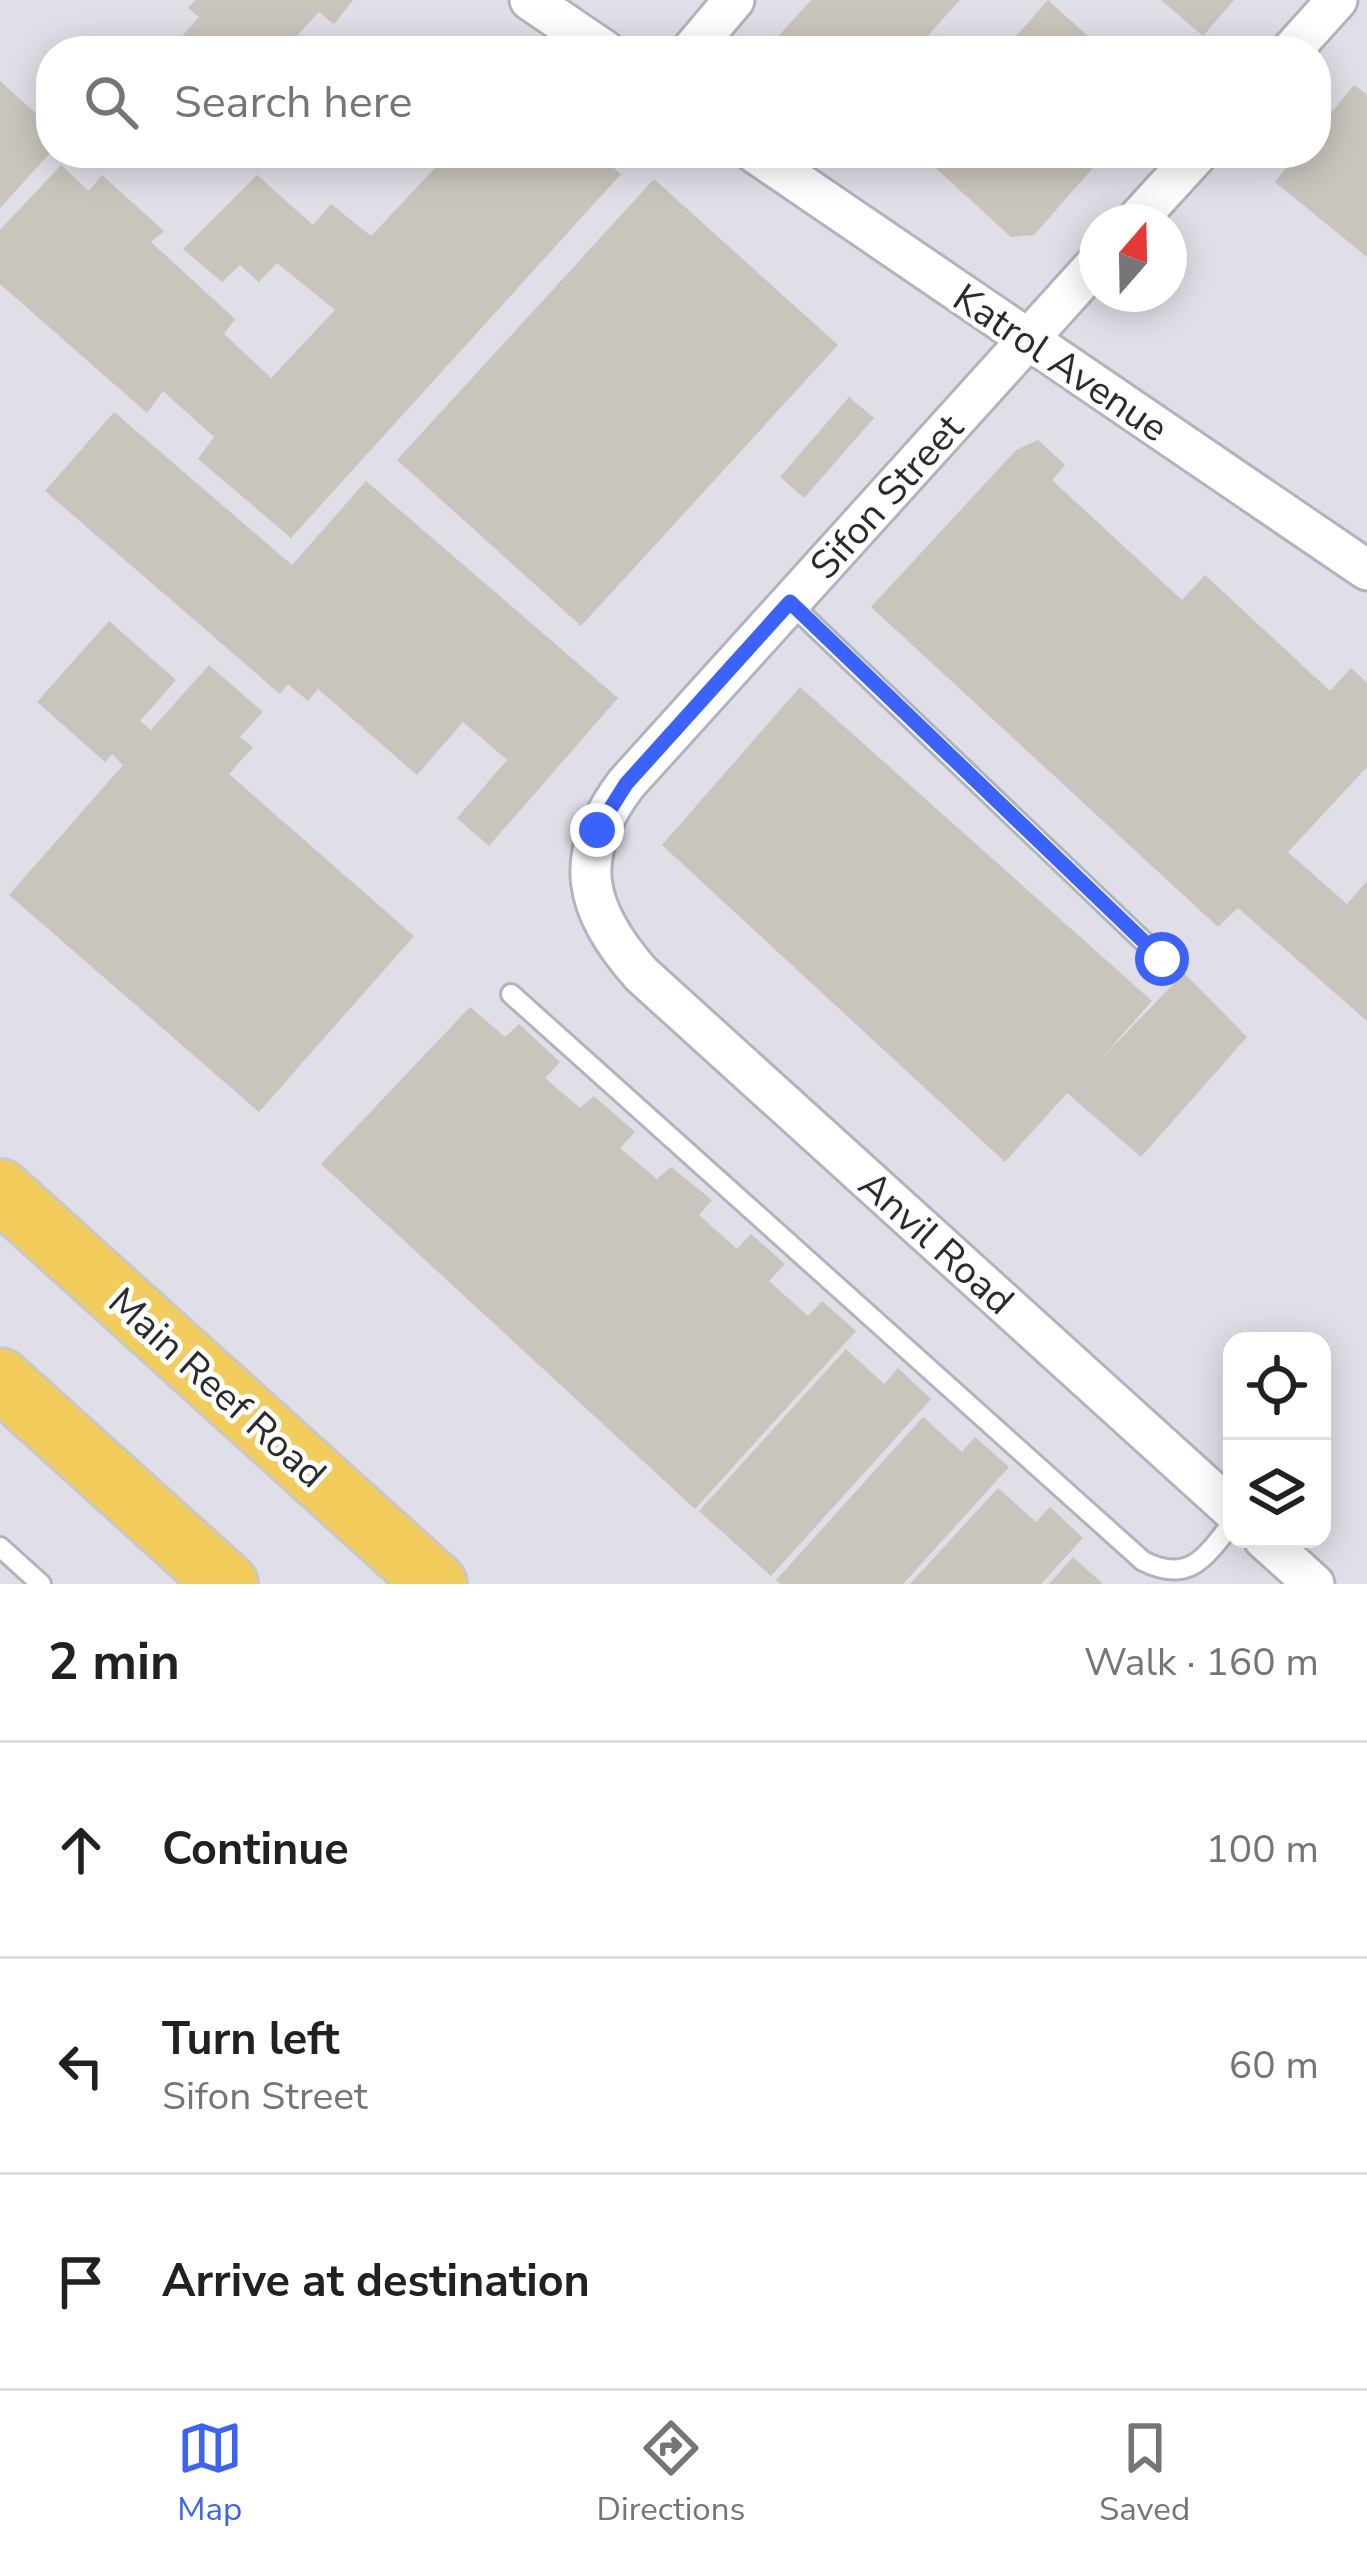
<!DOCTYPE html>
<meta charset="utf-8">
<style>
body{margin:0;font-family:"Nunito Sans",sans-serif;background:#f6f6f6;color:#202124}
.controls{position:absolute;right:36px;bottom:36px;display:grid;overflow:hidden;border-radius:24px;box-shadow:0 6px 30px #0003}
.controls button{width:108px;height:108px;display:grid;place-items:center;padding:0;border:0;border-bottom:3px solid #e0e0e0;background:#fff;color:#202124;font:60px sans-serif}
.compass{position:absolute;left:1079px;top:204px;width:108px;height:108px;border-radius:50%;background:#fff;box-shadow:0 6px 30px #0003;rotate:20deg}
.stop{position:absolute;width:36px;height:36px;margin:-27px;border:9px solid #3a62fd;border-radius:50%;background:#fff}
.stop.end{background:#3a62fd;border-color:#fff;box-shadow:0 3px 12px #0008}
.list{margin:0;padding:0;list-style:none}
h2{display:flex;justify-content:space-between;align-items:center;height:156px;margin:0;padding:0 48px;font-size:51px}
h2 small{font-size:39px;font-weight:400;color:#757577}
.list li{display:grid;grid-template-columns:78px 1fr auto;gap:36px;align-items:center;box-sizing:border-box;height:216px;padding:0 48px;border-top:3px solid #e0e0e0}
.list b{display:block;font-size:45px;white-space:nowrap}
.list p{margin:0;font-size:39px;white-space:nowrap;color:#757577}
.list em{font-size:39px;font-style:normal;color:#757577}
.icon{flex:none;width:66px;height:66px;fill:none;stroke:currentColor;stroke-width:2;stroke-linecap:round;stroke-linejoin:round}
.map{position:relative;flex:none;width:1367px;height:1584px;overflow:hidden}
.search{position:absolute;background:#fff;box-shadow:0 6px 30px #0003;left:36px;right:36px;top:36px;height:132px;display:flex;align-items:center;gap:30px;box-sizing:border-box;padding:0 42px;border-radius:48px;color:#757577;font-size:45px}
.sheet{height:804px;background:#fff}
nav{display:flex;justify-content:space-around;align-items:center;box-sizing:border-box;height:168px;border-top:3px solid #e0e0e0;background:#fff;font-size:33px;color:#757577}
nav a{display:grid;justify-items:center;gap:6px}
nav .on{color:#3a62fd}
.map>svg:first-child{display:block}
.industrial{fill:#e0dee6;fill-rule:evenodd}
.building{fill:#c9c4bc}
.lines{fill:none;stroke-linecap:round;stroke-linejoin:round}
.lane-casing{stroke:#b1b4bf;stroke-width:24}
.street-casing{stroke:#b1b4bf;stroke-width:45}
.primary-casing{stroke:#c8c8c8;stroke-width:66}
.lane{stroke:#fff;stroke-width:18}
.street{stroke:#fff;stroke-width:39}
.primary{stroke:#f3cd5c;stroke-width:60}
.route{stroke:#3a62fd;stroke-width:15}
.labels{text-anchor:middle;stroke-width:10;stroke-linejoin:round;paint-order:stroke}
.street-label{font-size:39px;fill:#2b2b2b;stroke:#fff}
</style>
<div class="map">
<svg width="1367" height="1584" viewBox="0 0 1367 1584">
<rect width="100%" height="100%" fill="#ede6dd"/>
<!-- industrial -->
<path class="industrial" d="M0,0H1367V1584H0ZM51,51H1316V153H51ZM1097,222H1169V294H1097ZM1232,1341H1322V1539H1232Z"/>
<!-- building -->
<g class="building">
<polygon points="195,0 353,0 334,24 319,12 294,39 284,38 272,51 169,51 199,17 188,8"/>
<polygon points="811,0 960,0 914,51 765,51"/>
<polygon points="1048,0 1104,51 1003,51"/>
<polygon points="1161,0 1234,0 1203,36"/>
<polygon points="0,81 51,127 51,152 0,208"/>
<polygon points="1354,85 1367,95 1367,257 1275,182 1298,153 1316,153 1316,131"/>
<polygon points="380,153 411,153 399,168"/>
<polygon points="449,153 596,153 621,174 291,538 198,459 214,437 163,391 147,413 0,284 0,230 61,165 89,191 102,175 164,231 151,242 235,319 224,334 271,378 335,310 277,263 259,282 240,265 222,282 183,249 257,175 313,225 331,204 371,236"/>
<polygon points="919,153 1106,153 1034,235 1011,237"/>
<polygon points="654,179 838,345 581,626 397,460"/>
<polygon points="849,397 874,418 804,498 780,477"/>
<polygon points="114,412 292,565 366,481 618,698 489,846 457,818 507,760 463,722 417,775 318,689 308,701 288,684 280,694 45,491"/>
<polygon points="1038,440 1065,465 1052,480 1182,600 1205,575 1330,691 1351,668 1367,683 1367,767 1288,852 1347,904 1367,881 1367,1021 1238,908 1218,927 871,607 1016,450"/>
<polygon points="109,621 176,680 140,721 151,730 209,665 263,712 240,737 253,747 229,774 414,936 259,1112 9,895 123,765 112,754 105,762 37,702"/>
<polygon points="800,687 1152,1001 1099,1061 1184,973 1247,1037 1141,1157 1067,1093 1005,1162 662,845"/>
<polygon points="470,1007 505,1037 519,1024 560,1062 545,1078 580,1108 594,1096 635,1132 620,1148 657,1179 671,1167 712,1200 699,1215 737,1249 751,1234 785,1264 769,1281 808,1316 822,1301 856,1331 695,1509 321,1164"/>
<polygon points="846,1349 884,1384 898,1368 931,1399 771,1576 699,1511"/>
<polygon points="923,1417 962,1452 975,1437 1009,1467 903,1584 781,1584 776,1580"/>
<polygon points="998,1488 1036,1522 1050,1507 1083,1538 1041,1584 910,1584"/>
<polygon points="1073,1557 1103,1584 1049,1584"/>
</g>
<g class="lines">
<defs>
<g id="lane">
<polyline points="789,602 1162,959"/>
<path d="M511,994L1143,1561C1189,1584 1205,1558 1232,1523"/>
<polyline points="0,1547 41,1584"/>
</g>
<g id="street">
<polyline points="530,0 605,51"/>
<polyline points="691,51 734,0"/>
<polyline points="1291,51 1337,0"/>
<polyline points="755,153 1367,570"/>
<polyline points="1135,222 1198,153"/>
<path d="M1097,263L626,784C571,857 584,909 641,974L1232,1510"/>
<polyline points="1264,1539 1314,1584"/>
</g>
<g id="primary">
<polyline points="0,1190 436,1584"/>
<polyline points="0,1379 227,1584"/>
</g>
</defs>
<!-- lane casing -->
<use href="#lane" class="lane-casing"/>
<!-- street casing -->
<use href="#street" class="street-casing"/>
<!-- primary casing -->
<use href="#primary" class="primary-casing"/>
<!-- lane -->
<use href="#lane" class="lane"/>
<!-- street -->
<use href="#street" class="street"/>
<!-- primary -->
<use href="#primary" class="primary"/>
</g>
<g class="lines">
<!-- route -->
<polyline class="route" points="597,830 626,784 790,602 1162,959"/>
</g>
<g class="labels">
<!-- street labels -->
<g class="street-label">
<text transform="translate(1061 362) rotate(34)" y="14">Katrol Avenue</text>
<text transform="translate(886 496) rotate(-48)" y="14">Sifon Street</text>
<text transform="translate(937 1242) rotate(42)" y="14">Anvil Road</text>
<text transform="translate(218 1387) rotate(42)" y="14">Main Reef Road</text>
</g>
</g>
</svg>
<div class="controls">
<button><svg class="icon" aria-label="locate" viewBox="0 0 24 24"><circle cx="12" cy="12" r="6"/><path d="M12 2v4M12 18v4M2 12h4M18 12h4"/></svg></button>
<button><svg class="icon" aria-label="layers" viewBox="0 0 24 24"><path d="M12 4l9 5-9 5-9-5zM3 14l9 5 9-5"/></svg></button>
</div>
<svg class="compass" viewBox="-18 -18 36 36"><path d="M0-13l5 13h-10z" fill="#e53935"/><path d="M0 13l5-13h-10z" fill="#757577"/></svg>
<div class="stop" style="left:1162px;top:959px"></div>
<div class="stop end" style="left:597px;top:830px"></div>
<div class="search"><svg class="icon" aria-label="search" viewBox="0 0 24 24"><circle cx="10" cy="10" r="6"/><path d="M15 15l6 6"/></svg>Search here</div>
</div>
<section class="sheet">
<h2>2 min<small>Walk · 160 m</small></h2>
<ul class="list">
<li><svg class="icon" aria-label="ahead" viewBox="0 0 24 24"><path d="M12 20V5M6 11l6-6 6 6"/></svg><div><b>Continue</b></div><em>100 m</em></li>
<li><svg class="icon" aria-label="left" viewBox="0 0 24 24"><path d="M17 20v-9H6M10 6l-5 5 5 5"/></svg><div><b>Turn left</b><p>Sifon Street</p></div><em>60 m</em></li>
<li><svg class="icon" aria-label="arrive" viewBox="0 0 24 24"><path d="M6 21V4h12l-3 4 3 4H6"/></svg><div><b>Arrive at destination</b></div></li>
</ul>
</section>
<nav>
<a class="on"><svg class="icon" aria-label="map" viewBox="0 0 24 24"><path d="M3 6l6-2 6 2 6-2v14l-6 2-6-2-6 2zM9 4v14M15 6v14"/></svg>Map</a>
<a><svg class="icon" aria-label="directions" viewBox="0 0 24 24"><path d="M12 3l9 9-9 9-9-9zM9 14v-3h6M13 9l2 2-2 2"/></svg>Directions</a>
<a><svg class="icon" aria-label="saved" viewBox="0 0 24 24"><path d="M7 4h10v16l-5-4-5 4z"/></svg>Saved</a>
</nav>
